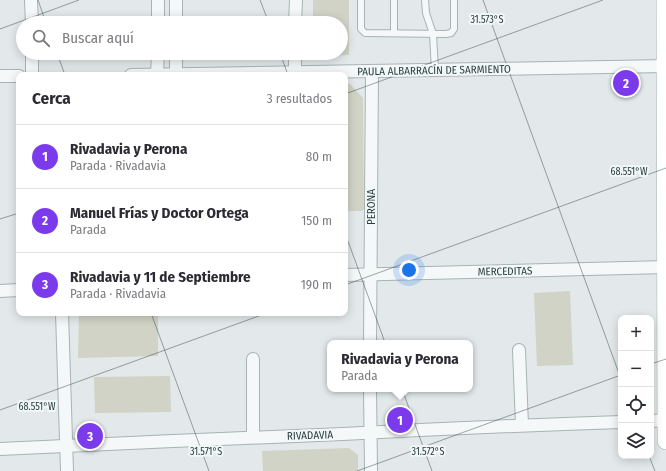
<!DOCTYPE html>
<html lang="es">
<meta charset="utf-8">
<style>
body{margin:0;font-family:"Fira Sans Condensed",sans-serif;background:#f2f2f3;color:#2b2b33}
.controls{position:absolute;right:12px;bottom:12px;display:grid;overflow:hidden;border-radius:8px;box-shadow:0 2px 10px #0003}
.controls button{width:36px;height:36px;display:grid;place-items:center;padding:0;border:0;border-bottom:1px solid #e1e1e2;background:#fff;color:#2b2b33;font:20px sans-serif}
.you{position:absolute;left:409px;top:270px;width:14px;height:14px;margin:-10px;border:3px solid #fff;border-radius:50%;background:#1a73e8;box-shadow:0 0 0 6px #1a73e833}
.badge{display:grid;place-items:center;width:26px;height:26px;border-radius:50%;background:#7c3aed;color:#fff;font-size:13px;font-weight:700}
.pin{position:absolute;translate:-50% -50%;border:2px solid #fff;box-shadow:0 1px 4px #0006}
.popup{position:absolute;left:327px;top:340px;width:146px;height:52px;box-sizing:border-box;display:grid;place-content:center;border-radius:8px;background:#fff;filter:drop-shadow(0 1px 3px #0005);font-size:13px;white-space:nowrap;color:#7c7c81}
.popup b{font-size:15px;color:#2b2b33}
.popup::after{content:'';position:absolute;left:50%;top:100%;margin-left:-8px;border:8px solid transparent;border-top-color:#fff}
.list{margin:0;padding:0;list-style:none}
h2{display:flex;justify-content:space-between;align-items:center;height:52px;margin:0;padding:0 16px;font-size:17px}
h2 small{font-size:13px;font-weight:400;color:#7c7c81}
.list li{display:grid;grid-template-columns:26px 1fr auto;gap:12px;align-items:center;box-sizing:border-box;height:64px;padding:0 16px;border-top:1px solid #e1e1e2}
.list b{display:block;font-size:15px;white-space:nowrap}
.list p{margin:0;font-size:13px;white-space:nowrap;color:#7c7c81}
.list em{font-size:13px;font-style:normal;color:#7c7c81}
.icon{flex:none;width:22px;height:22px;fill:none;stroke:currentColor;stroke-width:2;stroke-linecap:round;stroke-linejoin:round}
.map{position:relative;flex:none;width:666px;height:471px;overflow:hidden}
.search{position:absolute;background:#fff;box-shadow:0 2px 10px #0003;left:16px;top:16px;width:332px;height:44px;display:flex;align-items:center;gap:10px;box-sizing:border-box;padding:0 14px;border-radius:22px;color:#7c7c81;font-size:15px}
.panel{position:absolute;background:#fff;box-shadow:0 2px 10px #0003;left:16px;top:72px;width:332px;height:244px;border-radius:8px}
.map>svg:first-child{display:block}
.green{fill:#d0d3c5}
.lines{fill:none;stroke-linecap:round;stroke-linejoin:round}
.service-casing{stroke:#a8b3b4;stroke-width:8}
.minor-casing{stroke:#a8b3b4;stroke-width:14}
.secondary-casing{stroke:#a8b3b4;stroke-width:18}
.service{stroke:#f5f8f8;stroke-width:6}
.minor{stroke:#f5f8f8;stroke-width:12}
.secondary{stroke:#fff;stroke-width:17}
.ticks{fill:none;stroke:#2c3f40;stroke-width:1;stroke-opacity:0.45}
.labels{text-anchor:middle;stroke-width:4;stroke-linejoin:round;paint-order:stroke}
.street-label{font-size:11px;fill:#2c3f40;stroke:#f2f7f7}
.ticks-label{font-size:10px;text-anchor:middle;fill:#2c3f40;stroke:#f2f7f7;stroke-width:4;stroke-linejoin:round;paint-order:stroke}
</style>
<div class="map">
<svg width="666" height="471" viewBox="0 0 666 471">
<rect width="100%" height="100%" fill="#e3e9ea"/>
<!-- green -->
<g class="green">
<polygon points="313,0 349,0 349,55 313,56 313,53 341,53 341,23 313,23"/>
<polygon points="345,84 350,84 363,98 364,209 362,211 345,211"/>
<polygon points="570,291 573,365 537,366 534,293"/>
<polygon points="79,313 158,313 158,356 78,358"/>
<polygon points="170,376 171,412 95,413 94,377"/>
<polygon points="349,448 358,455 358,471 263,471 262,451"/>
</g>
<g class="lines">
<defs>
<g id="service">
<polyline points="361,0 361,29 365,33 446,34 451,33 454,29 454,0"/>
<polyline points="394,0 394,33"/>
<polyline points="425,0 426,13 433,34 435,70"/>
</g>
<g id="minor">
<polyline points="31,0 32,23"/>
<polyline points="158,23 158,0"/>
<polyline points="176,23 176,0"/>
<polyline points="295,23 296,0"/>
<polyline points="32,53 32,75"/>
<polyline points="176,74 176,53"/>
<polyline points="131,75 666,66"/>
<polyline points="157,75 158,53"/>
<polyline points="295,75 295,53"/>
<polyline points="0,76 19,76"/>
<polyline points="345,275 666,267"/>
<polyline points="0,291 19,290"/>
<polyline points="62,313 67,471"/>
<polyline points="370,343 372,71"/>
<polyline points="519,350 522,425"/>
<polyline points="370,389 371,471"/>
<polyline points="651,421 666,420"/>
<polyline points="253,437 253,359"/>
<path d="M0,449C114,443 229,439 343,434C436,429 528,425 621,422"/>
</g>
<polyline id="secondary" points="665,0 666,441"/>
</defs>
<!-- service casing -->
<use href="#service" class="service-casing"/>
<!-- minor casing -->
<use href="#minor" class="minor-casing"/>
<!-- secondary casing -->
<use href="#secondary" class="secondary-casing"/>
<!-- service -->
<use href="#service" class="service"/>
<!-- minor -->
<use href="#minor" class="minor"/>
<!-- secondary -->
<use href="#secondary" class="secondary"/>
</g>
<!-- ticks -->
<path class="ticks" d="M38,0L46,23M260,0L269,23M483,0L621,379M0,29L79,0M57,53L65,75M280,53L288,75M345,94L603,0M0,219L19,213M345,233L432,471M345,285L666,168M151,313L209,471M651,364L666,359M0,410L267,313M649,456L655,471M357,471L621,375"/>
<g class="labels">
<!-- street labels -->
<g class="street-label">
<text transform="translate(434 70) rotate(-1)" y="4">PAULA ALBARRACÍN DE SARMIENTO</text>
<text transform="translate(371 207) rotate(-90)" y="4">PERONA</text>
<text transform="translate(505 271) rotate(-1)" y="4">MERCEDITAS</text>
<text transform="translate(310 435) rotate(-2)" y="4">RIVADAVIA</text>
</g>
</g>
<g class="ticks-label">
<text x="487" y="23">31.573°S</text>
<text x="629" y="175">68.551°W</text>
<text x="37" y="410">68.551°W</text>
<text x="206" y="455">31.571°S</text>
<text x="428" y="455">31.572°S</text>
</g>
</svg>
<div class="controls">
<button>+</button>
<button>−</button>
<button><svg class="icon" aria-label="locate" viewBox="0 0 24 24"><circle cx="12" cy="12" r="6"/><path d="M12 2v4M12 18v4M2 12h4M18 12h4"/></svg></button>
<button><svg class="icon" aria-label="layers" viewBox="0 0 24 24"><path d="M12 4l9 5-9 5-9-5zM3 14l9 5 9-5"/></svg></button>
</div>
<div class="you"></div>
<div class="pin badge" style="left:400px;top:420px">1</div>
<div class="popup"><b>Rivadavia y Perona</b>Parada</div>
<div class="pin badge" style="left:626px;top:83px">2</div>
<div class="pin badge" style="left:90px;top:436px">3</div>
<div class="search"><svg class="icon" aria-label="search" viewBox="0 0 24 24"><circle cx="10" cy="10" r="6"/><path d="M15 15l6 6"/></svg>Buscar aquí</div>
<section class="panel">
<h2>Cerca<small>3 resultados</small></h2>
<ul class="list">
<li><span class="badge">1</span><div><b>Rivadavia y Perona</b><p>Parada · Rivadavia</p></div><em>80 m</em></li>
<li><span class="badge">2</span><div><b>Manuel Frías y Doctor Ortega</b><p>Parada</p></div><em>150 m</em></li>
<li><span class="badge">3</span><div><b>Rivadavia y 11 de Septiembre</b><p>Parada · Rivadavia</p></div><em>190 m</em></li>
</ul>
</section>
</div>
